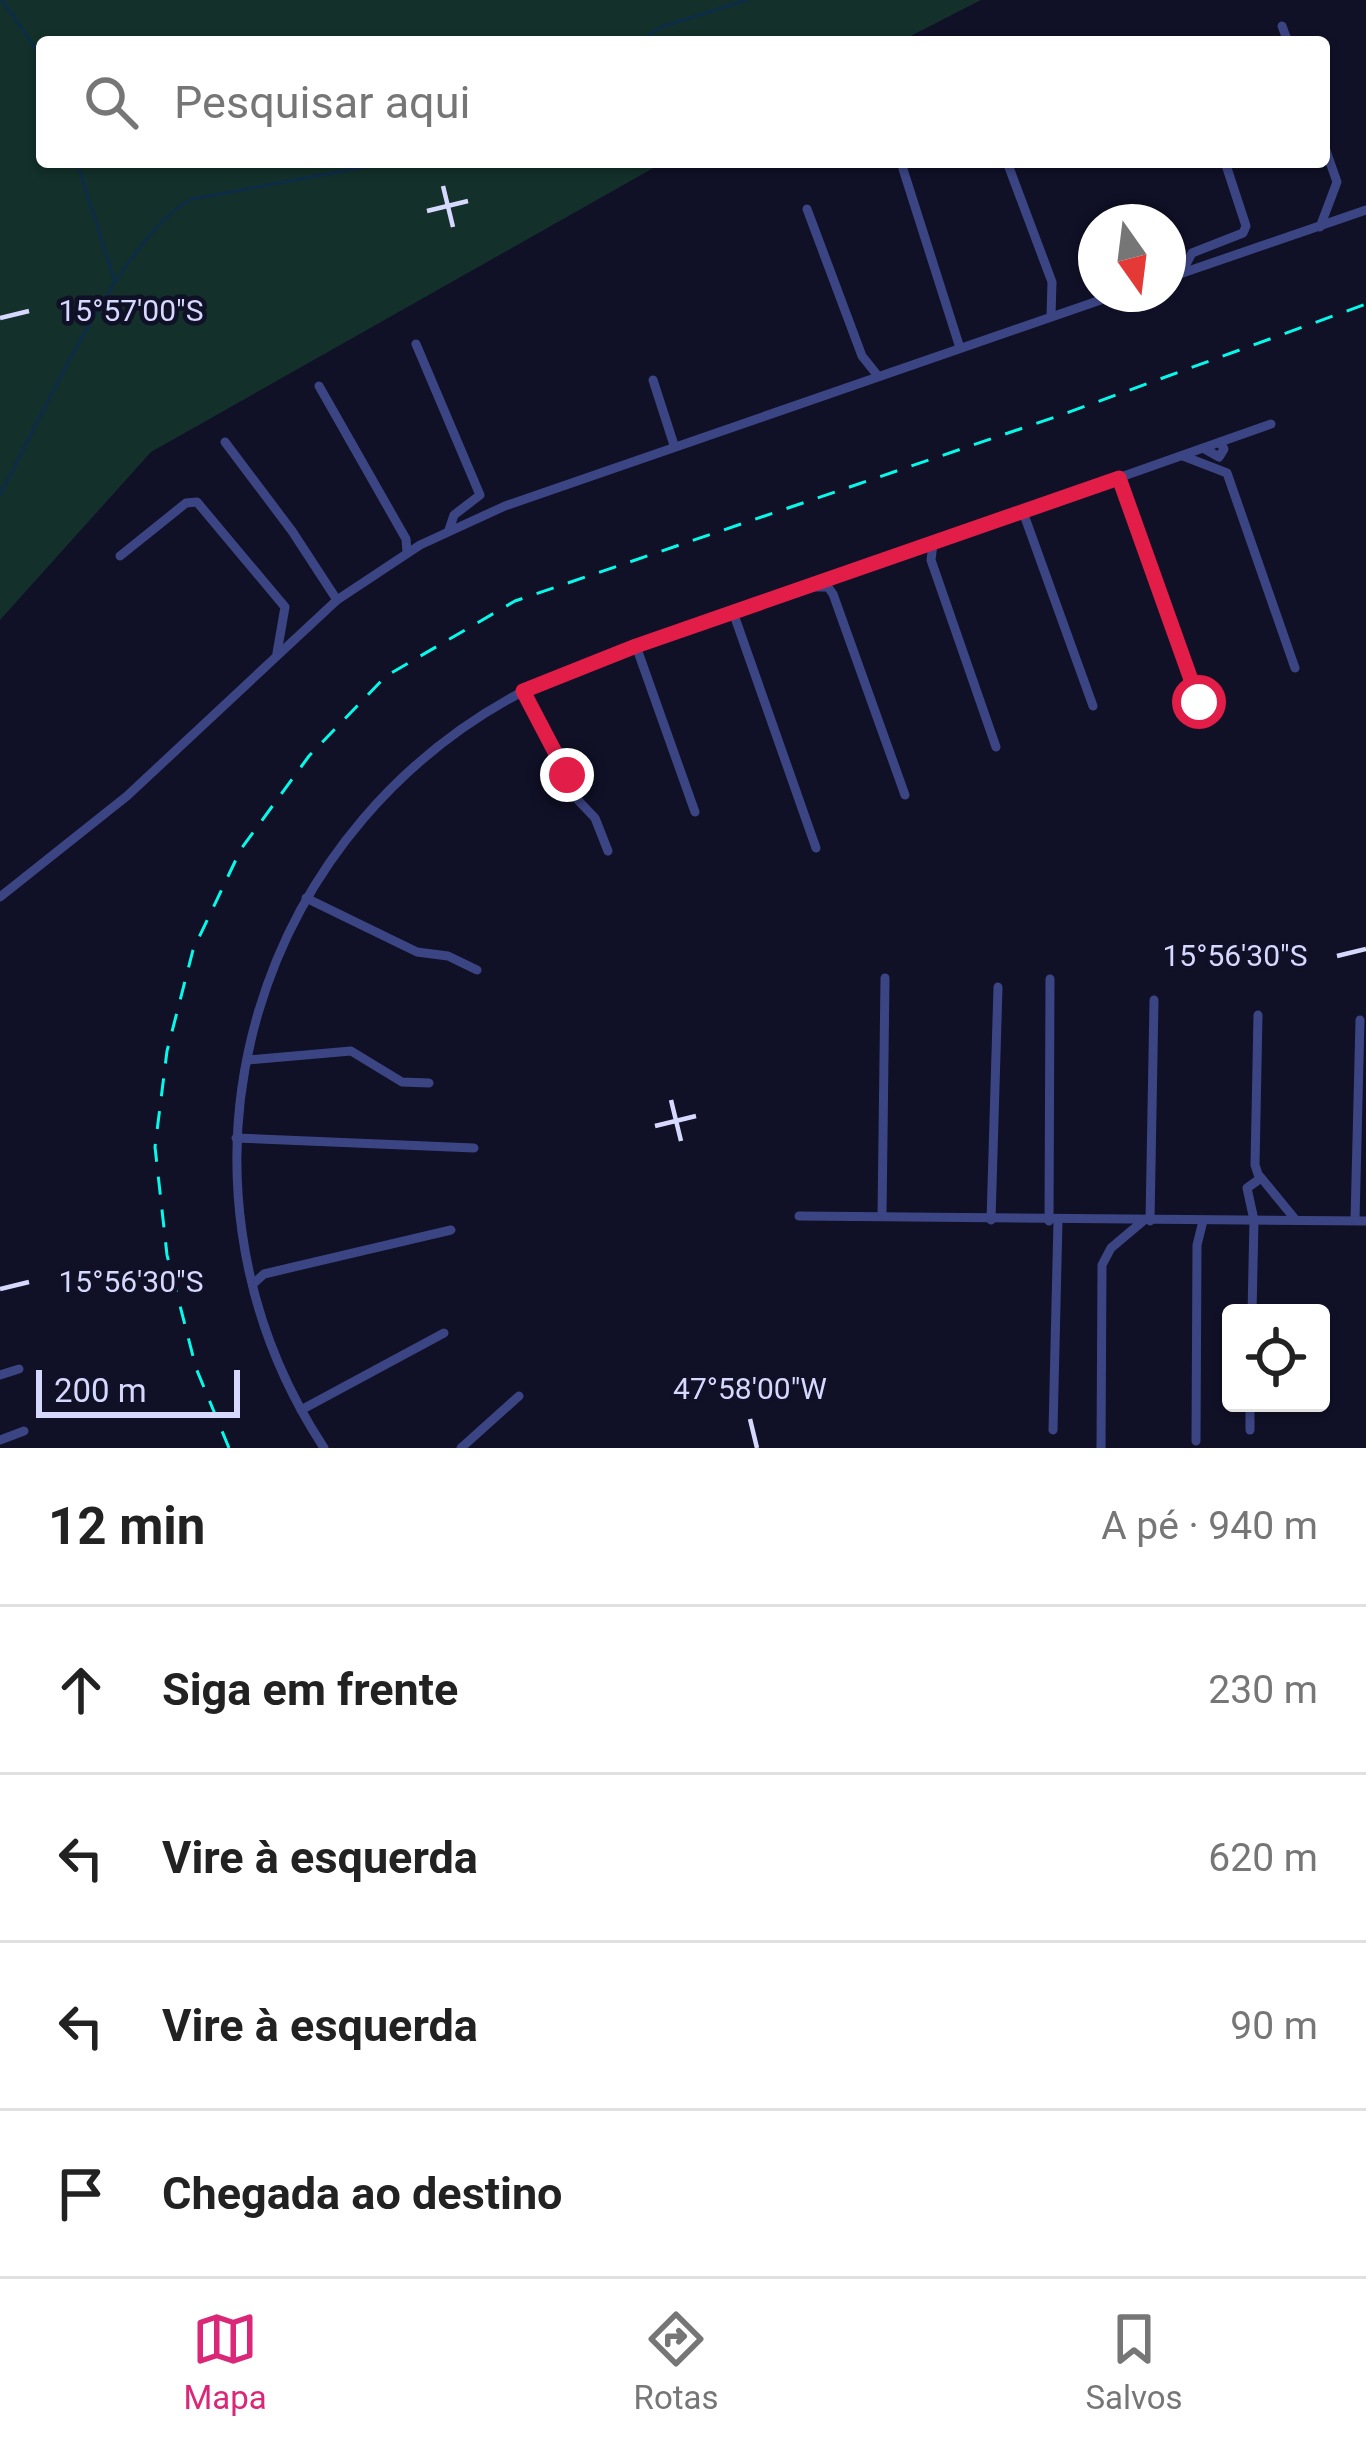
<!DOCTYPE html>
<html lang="pt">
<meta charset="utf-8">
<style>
body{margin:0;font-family:Roboto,sans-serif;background:#f6f6f6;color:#222}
.controls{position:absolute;right:36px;bottom:36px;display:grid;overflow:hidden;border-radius:12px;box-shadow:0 3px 9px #0004}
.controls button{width:108px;height:108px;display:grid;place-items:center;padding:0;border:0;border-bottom:3px solid #e0e0e0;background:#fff;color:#222;font:60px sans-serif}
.compass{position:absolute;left:1078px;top:204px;width:108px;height:108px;border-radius:50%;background:#fff;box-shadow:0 3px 9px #0004;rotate:166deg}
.scale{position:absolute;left:36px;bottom:30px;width:204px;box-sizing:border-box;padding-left:12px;border:6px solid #d6d8fe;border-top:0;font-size:33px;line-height:42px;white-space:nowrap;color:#d6d8fe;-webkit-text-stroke:9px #101027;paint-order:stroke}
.stop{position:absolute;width:36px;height:36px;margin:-27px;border:9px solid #e11d48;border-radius:50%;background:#fff}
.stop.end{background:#e11d48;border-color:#fff;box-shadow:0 3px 12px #0008}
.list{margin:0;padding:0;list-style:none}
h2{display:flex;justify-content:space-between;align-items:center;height:156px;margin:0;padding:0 48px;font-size:51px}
h2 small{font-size:39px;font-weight:400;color:#767676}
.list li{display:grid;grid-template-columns:78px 1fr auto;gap:36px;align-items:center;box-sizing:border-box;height:168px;padding:0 48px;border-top:3px solid #e0e0e0}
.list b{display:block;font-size:45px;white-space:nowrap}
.list em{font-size:39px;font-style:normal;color:#767676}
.icon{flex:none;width:66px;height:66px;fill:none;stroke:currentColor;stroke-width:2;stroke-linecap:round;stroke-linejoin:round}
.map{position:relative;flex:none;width:1366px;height:1448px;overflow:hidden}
.search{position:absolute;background:#fff;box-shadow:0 3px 9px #0004;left:36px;right:36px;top:36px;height:132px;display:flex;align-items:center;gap:30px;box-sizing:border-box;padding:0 42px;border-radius:12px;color:#767676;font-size:45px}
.sheet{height:828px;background:#fff}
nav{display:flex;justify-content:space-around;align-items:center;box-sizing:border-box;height:168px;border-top:3px solid #e0e0e0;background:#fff;font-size:33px;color:#767676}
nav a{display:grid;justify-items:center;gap:6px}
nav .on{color:#db2777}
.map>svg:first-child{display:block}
.green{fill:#13302a}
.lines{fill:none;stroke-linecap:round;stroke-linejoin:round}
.stream{stroke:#0d2c48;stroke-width:3}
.minor{stroke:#3c4584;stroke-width:9}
.rail{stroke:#07fae9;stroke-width:3;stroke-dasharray:18 15;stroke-linecap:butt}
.route{stroke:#e11d48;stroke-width:15}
.ticks{fill:none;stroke:#d6d8fe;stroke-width:4.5}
.ticks-label{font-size:30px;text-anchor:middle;fill:#d6d8fe;stroke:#101027;stroke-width:9;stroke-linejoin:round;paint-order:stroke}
</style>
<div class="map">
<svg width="1366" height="1448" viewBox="0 0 1366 1448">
<rect width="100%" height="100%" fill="#101027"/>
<!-- green -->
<polygon class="green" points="0,0 981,0 899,42 42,42 42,162 664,162 151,452 0,620"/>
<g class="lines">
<!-- stream -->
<g class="stream">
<polyline points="2,0 42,58"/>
<polyline points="639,42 661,27 747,0"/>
<polyline points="77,162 114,279"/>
<path d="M0,495C39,422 122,234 192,199L393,162"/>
</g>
<!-- minor -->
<g class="minor">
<polyline points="1282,26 1288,42"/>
<polyline points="1007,162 1052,282 1051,316"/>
<polyline points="903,169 960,348"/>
<polyline points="807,209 862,356 878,376"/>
<polyline points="1320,227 1337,182 1324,145"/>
<polyline points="1182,272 1192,253 1243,233 1246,226 1225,162"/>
<polyline points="1168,278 1366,210"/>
<polyline points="416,344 480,495 454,515 449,530"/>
<polyline points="653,380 674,445"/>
<polyline points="319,386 406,539 407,552"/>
<polyline points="225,442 292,531 337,600"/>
<polyline points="1203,448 1219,457 1224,449 1220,442"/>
<polyline points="1183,456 1227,473 1295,668"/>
<polyline points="1119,478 1199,702"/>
<polyline points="1023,512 1093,706"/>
<polyline points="933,544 931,560 996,747"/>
<polyline points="120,556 186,503 197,502 285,607 277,653"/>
<polyline points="816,587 828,587 833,594 905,795"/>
<polyline points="733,612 816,848"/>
<polyline points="636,646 695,812"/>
<polyline points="523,691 574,796 595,818 608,851"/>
<polyline points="0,897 127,796 337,600 420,545 505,506 1118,294"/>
<polyline points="306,898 417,952 448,956 477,970"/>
<polyline points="1258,1015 1255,1165 1258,1174 1295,1219"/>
<polyline points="248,1060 351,1051 402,1082 429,1083"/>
<polyline points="236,1138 474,1148"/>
<polyline points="799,1216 1366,1221"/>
<polyline points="882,1216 885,978"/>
<polyline points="991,1220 998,987"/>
<polyline points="1355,1220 1360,1020"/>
<polyline points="1049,1221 1050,979"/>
<polyline points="1150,1221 1154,1000"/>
<polyline points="253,1284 264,1274 451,1230"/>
<polyline points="1252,1313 1254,1220 1247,1188 1261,1178"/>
<polyline points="0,1375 19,1369"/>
<polyline points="301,1410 444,1333"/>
<polyline points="1053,1430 1058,1221"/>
<polyline points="1250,1430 1250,1403"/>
<polyline points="0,1440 24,1431"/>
<polyline points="1196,1441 1197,1245 1203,1221"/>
<path d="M324,1448C145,1175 253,816 548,679L1271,424"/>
<polyline points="461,1448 519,1396"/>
<polyline points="1101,1448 1102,1265 1111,1248 1143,1221"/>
</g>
<!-- rail -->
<polyline class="rail" points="229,1448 196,1368 167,1255 155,1147 167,1051 193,950 241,849 309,756 386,676 515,601 1061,415 1366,304"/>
</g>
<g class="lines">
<!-- route -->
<polyline class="route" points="567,775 523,691 636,646 1119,478 1199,702"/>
</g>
<!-- ticks -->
<path class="ticks" d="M443,186L453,227M427,211L468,201M0,318L29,311M1337,956L1366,949M671,1100L681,1141M655,1126L696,1116M0,1289L29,1282M750,1419L757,1448"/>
<g class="ticks-label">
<text x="131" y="321">15°57'00"S</text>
<text x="1235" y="966">15°56'30"S</text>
<text x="131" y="1292">15°56'30"S</text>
<text x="750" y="1399">47°58'00"W</text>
</g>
</svg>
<div class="controls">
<button><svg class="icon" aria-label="locate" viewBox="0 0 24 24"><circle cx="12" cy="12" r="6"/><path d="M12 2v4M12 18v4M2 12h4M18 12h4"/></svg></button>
</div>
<svg class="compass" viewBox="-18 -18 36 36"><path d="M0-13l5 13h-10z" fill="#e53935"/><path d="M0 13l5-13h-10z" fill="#767676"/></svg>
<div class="scale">200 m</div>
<div class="stop" style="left:1199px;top:702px"></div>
<div class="stop end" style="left:567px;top:775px"></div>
<div class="search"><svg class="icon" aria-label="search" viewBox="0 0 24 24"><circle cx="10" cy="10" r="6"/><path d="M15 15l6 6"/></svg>Pesquisar aqui</div>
</div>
<section class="sheet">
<h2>12 min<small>A pé · 940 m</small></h2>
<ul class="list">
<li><svg class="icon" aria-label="ahead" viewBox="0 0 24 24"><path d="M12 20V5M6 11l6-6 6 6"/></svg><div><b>Siga em frente</b></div><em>230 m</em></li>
<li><svg class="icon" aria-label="left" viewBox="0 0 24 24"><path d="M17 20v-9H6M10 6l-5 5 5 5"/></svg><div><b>Vire à esquerda</b></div><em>620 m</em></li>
<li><svg class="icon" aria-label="left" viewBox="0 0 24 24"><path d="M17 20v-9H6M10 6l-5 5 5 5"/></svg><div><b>Vire à esquerda</b></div><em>90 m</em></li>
<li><svg class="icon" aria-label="arrive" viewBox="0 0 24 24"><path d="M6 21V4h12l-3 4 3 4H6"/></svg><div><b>Chegada ao destino</b></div></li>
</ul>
</section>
<nav>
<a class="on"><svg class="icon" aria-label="map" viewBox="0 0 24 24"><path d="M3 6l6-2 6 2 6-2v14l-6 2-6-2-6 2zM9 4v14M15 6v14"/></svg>Mapa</a>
<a><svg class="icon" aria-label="directions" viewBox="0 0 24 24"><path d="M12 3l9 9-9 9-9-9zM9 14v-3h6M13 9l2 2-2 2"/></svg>Rotas</a>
<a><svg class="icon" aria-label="saved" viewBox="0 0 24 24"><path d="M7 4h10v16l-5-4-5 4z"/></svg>Salvos</a>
</nav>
